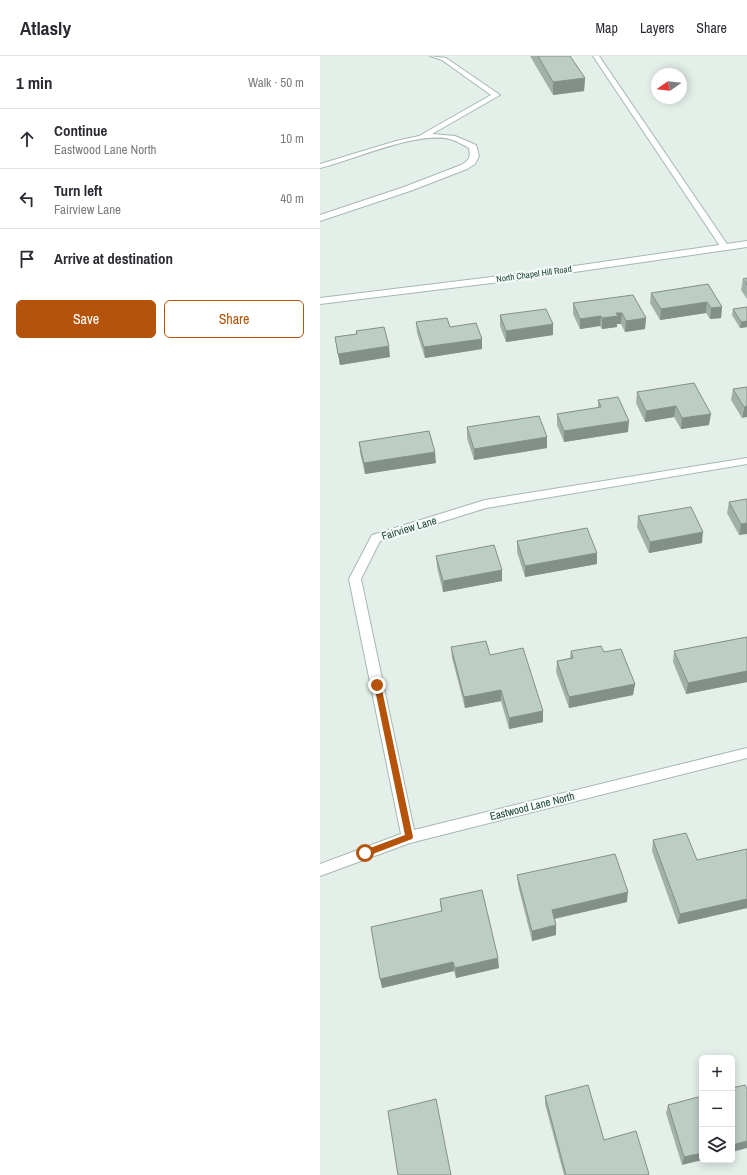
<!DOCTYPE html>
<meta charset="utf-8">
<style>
body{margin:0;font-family:"Archivo Narrow",sans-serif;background:#f2f2f3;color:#2b2b33}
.controls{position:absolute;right:12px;bottom:12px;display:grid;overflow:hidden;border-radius:6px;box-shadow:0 2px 10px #0003}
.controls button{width:36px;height:36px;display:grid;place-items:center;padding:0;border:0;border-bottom:1px solid #e1e1e2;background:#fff;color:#2b2b33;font:20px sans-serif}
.compass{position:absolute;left:331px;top:12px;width:36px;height:36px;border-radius:50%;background:#fff;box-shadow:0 2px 10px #0003;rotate:256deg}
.stop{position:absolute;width:12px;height:12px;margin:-9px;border:3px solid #b45309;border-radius:50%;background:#fff}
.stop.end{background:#b45309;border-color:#fff;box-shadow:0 1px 4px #0008}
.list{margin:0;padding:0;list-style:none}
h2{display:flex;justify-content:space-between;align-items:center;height:52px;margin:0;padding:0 16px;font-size:17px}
h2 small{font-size:13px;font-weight:400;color:#7c7c81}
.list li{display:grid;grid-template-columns:26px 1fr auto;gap:12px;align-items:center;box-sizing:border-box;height:60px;padding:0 16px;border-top:1px solid #e1e1e2}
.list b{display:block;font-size:15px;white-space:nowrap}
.list p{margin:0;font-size:13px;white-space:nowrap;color:#7c7c81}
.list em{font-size:13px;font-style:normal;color:#7c7c81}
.actions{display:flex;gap:8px;padding:12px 16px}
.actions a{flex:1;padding:9px 0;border:1px solid #b45309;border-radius:6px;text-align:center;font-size:14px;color:#b45309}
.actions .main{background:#b45309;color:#fff}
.icon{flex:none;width:22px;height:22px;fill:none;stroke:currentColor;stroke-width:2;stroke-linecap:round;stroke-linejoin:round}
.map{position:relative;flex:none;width:427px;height:1119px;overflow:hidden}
header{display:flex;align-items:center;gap:24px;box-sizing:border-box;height:56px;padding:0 20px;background:#fff;border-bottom:1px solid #e1e1e2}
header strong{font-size:19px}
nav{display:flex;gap:22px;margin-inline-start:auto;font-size:14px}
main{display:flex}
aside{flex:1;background:#fff}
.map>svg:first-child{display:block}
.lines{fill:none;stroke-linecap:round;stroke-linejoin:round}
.service-casing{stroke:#a5b8b1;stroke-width:2}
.minor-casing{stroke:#a5b8b1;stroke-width:2}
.tertiary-casing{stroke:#a5b8b1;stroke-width:2}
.service{fill:#fff;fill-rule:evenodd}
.minor{fill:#fff;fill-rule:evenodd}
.tertiary{fill:#fff;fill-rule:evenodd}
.wall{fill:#a1b0a9}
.shaded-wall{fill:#83908a}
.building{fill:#bbcdc5;stroke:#83908a}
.route{fill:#b45309}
.labels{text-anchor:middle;stroke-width:4;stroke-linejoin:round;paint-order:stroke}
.far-street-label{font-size:9px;fill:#204339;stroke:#f5fbf8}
.street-label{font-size:11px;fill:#204339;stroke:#f5fbf8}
</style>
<header>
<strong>Atlasly</strong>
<nav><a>Map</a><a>Layers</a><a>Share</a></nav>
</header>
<main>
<aside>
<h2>1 min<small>Walk · 50 m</small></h2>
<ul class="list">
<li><svg class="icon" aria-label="ahead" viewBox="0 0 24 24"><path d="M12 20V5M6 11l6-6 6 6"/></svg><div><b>Continue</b><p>Eastwood Lane North</p></div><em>10 m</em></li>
<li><svg class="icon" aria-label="left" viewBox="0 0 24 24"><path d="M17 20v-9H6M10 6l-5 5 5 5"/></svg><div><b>Turn left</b><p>Fairview Lane</p></div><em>40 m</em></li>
<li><svg class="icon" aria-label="arrive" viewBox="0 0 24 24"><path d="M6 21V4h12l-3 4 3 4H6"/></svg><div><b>Arrive at destination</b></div></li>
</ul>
<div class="actions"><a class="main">Save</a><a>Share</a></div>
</aside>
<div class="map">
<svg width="427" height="1119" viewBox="0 0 427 1119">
<rect width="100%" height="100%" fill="#e4efe9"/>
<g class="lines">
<defs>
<g id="service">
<path d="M110,0L126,2L180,39L112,78L135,80L156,89L159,100L155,108L147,113L90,135L0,165V159L84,131L141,109C149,104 151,102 149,92C143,89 137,85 130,83C96,75 34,104 0,112V108L76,85L99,80L171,39L122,4Z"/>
<polygon points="273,0 279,0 409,191 408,193 402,193"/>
</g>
<polygon id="minor" points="427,402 427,408 166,452 60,485 41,523 94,774 427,692 427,702 90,787 0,820 0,808 81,778 29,523 52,479 165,444"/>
<polygon id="tertiary" points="427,185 427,191 213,222 0,248 0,242 213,216"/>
</defs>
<!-- service casing -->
<use href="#service" class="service-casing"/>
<!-- minor casing -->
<use href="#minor" class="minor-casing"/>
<!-- tertiary casing -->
<use href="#tertiary" class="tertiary-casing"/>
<!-- service -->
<use href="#service" class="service"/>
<!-- minor -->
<use href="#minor" class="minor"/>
<!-- tertiary -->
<use href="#tertiary" class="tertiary"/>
</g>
<!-- wall -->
<g class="wall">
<polygon points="210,0 250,0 265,22 264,35 233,39"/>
<polygon points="427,222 427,243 421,234 423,223"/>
<polygon points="388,228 402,251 401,262 390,263 386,257 340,264 330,247 331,237"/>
<polygon points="253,247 326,262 325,273 305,276 301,268 297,268 297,271 282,273 280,270 260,273 253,258"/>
<polygon points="427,251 427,271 420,272 412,259 413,253"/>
<polygon points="180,259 233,279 186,286 180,270"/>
<polygon points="96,266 130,271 162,283 162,293 105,302 97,277"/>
<polygon points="36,275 70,301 20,309 15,281 36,278"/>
<polygon points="374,327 389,369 361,373 354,361 325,366 316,347 317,336"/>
<polygon points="427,331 422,362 411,344 413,333"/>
<polygon points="278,344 308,376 244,386 237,369 237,358 278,352"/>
<polygon points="147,371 227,392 154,404 147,382"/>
<polygon points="39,386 116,407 45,418 40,397"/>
<polygon points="427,443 419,479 407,457 409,446"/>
<polygon points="318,460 382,487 329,497 317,471"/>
<polygon points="197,485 277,497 277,508 205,521 197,496"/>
<polygon points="116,500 182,525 123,536 117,511"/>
<polygon points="427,581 427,626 366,638 353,606 354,595"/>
<polygon points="131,591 170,599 223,655 223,666 189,673 181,645 145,652 132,602"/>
<polygon points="251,595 284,596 315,628 313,639 249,652 236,616 237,605 250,602"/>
<polygon points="333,784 377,804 427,793 427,852 358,868 332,795"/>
<polygon points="197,819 307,846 235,863 236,869 236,879 212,885 198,829"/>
<polygon points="120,843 179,912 136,922 134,915 62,932 121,856"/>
<polygon points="225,1040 284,1084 329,1118 329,1119 244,1119 225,1048"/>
<polygon points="382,1040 362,1109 346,1057 348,1049"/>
</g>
<!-- shaded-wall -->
<g class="shaded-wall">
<polygon points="265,22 264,35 233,39 233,26"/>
<polygon points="387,246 386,257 340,264 341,253"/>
<polygon points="402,251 401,262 390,263 391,252"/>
<polygon points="296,257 302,257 301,268 297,268 297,271 282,273 282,262"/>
<polygon points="281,260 280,270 260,273 260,263"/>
<polygon points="326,262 325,273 305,276 306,265"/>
<polygon points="427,265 427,271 420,272 421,266"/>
<polygon points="233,268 233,279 186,286 186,275"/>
<polygon points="162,283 162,293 105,302 104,291"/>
<polygon points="69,290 70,301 20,309 18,298"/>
<polygon points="356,350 354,361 325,366 326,355"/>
<polygon points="427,350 427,361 422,362 424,351"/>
<polygon points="391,358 389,369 361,373 362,362"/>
<polygon points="309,365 308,376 244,386 244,375"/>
<polygon points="227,381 227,392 154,404 154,393"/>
<polygon points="115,396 116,407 45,418 44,407"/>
<polygon points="427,467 427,478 419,479 421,468"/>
<polygon points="383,476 382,487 329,497 330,486"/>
<polygon points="277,497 277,508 205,521 205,510"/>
<polygon points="182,514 182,525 123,536 123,525"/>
<polygon points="427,615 427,626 366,638 368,627"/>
<polygon points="315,628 313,639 249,652 249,641"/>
<polygon points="181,634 181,645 145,652 144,641"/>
<polygon points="223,655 223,666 189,673 189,662"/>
<polygon points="308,836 307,846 232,863 232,854"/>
<polygon points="427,843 427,852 358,868 360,858"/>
<polygon points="236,869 236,879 212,885 212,875"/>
<polygon points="178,902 179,912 136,922 135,912"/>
<polygon points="133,906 134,915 62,932 60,923"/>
<polygon points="427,1085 427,1092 412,1096 412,1089"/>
<polygon points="382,1097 382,1104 362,1109 364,1101"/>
</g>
<!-- building -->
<g class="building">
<polygon points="218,0 250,0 265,22 233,26"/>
<polygon points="427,222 427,229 423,223"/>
<polygon points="388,228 402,251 391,252 387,246 341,253 331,237"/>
<polygon points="313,239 326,262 306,265 302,257 296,257 298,260 282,262 281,260 260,263 253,247"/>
<polygon points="427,251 427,265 421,266 413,253"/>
<polygon points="226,253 233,268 186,275 180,259"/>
<polygon points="127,262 130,271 156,267 162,283 104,291 96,266"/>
<polygon points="64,271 69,290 18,298 15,281 37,278 36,275"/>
<polygon points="374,327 391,358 362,362 356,350 326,355 317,336"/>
<polygon points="427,331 427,350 424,351 413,333"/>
<polygon points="298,341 309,365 244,375 237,358 281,351 278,344"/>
<polygon points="219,360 227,381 154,393 147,371"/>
<polygon points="109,375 115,396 44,407 39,386"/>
<polygon points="427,443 427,467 421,468 409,446"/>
<polygon points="371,451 383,476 330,486 318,460"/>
<polygon points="267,472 277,497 205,510 197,485"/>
<polygon points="174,489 182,514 123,525 116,500"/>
<polygon points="427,581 427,615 368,627 354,595"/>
<polygon points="166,585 170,599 203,592 223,655 189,662 181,634 144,641 131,591"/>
<polygon points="281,590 284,596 301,593 315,628 249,641 237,605 253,602 251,595"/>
<polygon points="366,777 377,804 427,793 427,843 360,858 333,784"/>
<polygon points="295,798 308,836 232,854 236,869 212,875 197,819"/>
<polygon points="162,834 178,902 135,912 133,906 60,923 51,871 122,855 120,843"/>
<polygon points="268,1029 284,1084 316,1075 329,1118 327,1119 246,1119 225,1040"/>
<polygon points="425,1029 427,1033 427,1085 412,1089 412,1032"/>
<polygon points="382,1040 382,1097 364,1101 348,1049"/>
<polygon points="116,1043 131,1119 78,1119 68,1055"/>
</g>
<!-- route -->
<polygon class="route" points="57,626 61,629 93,781 92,783 45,801 42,800 42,795 85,779 54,629"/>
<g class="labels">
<!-- far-street labels -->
<g class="far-street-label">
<text transform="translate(214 218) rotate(-8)" y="3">North Chapel Hill Road</text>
</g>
<!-- street labels -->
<g class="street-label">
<text transform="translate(89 472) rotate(-17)" y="4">Fairview Lane</text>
<text transform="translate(212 750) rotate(-14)" y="4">Eastwood Lane North</text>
</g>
</g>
</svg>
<div class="controls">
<button>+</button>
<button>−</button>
<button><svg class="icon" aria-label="layers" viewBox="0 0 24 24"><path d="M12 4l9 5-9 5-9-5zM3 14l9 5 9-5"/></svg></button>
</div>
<svg class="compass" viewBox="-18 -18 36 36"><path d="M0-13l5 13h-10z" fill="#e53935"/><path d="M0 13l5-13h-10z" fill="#7c7c81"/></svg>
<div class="stop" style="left:45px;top:797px"></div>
<div class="stop end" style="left:57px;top:629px"></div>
</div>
</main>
